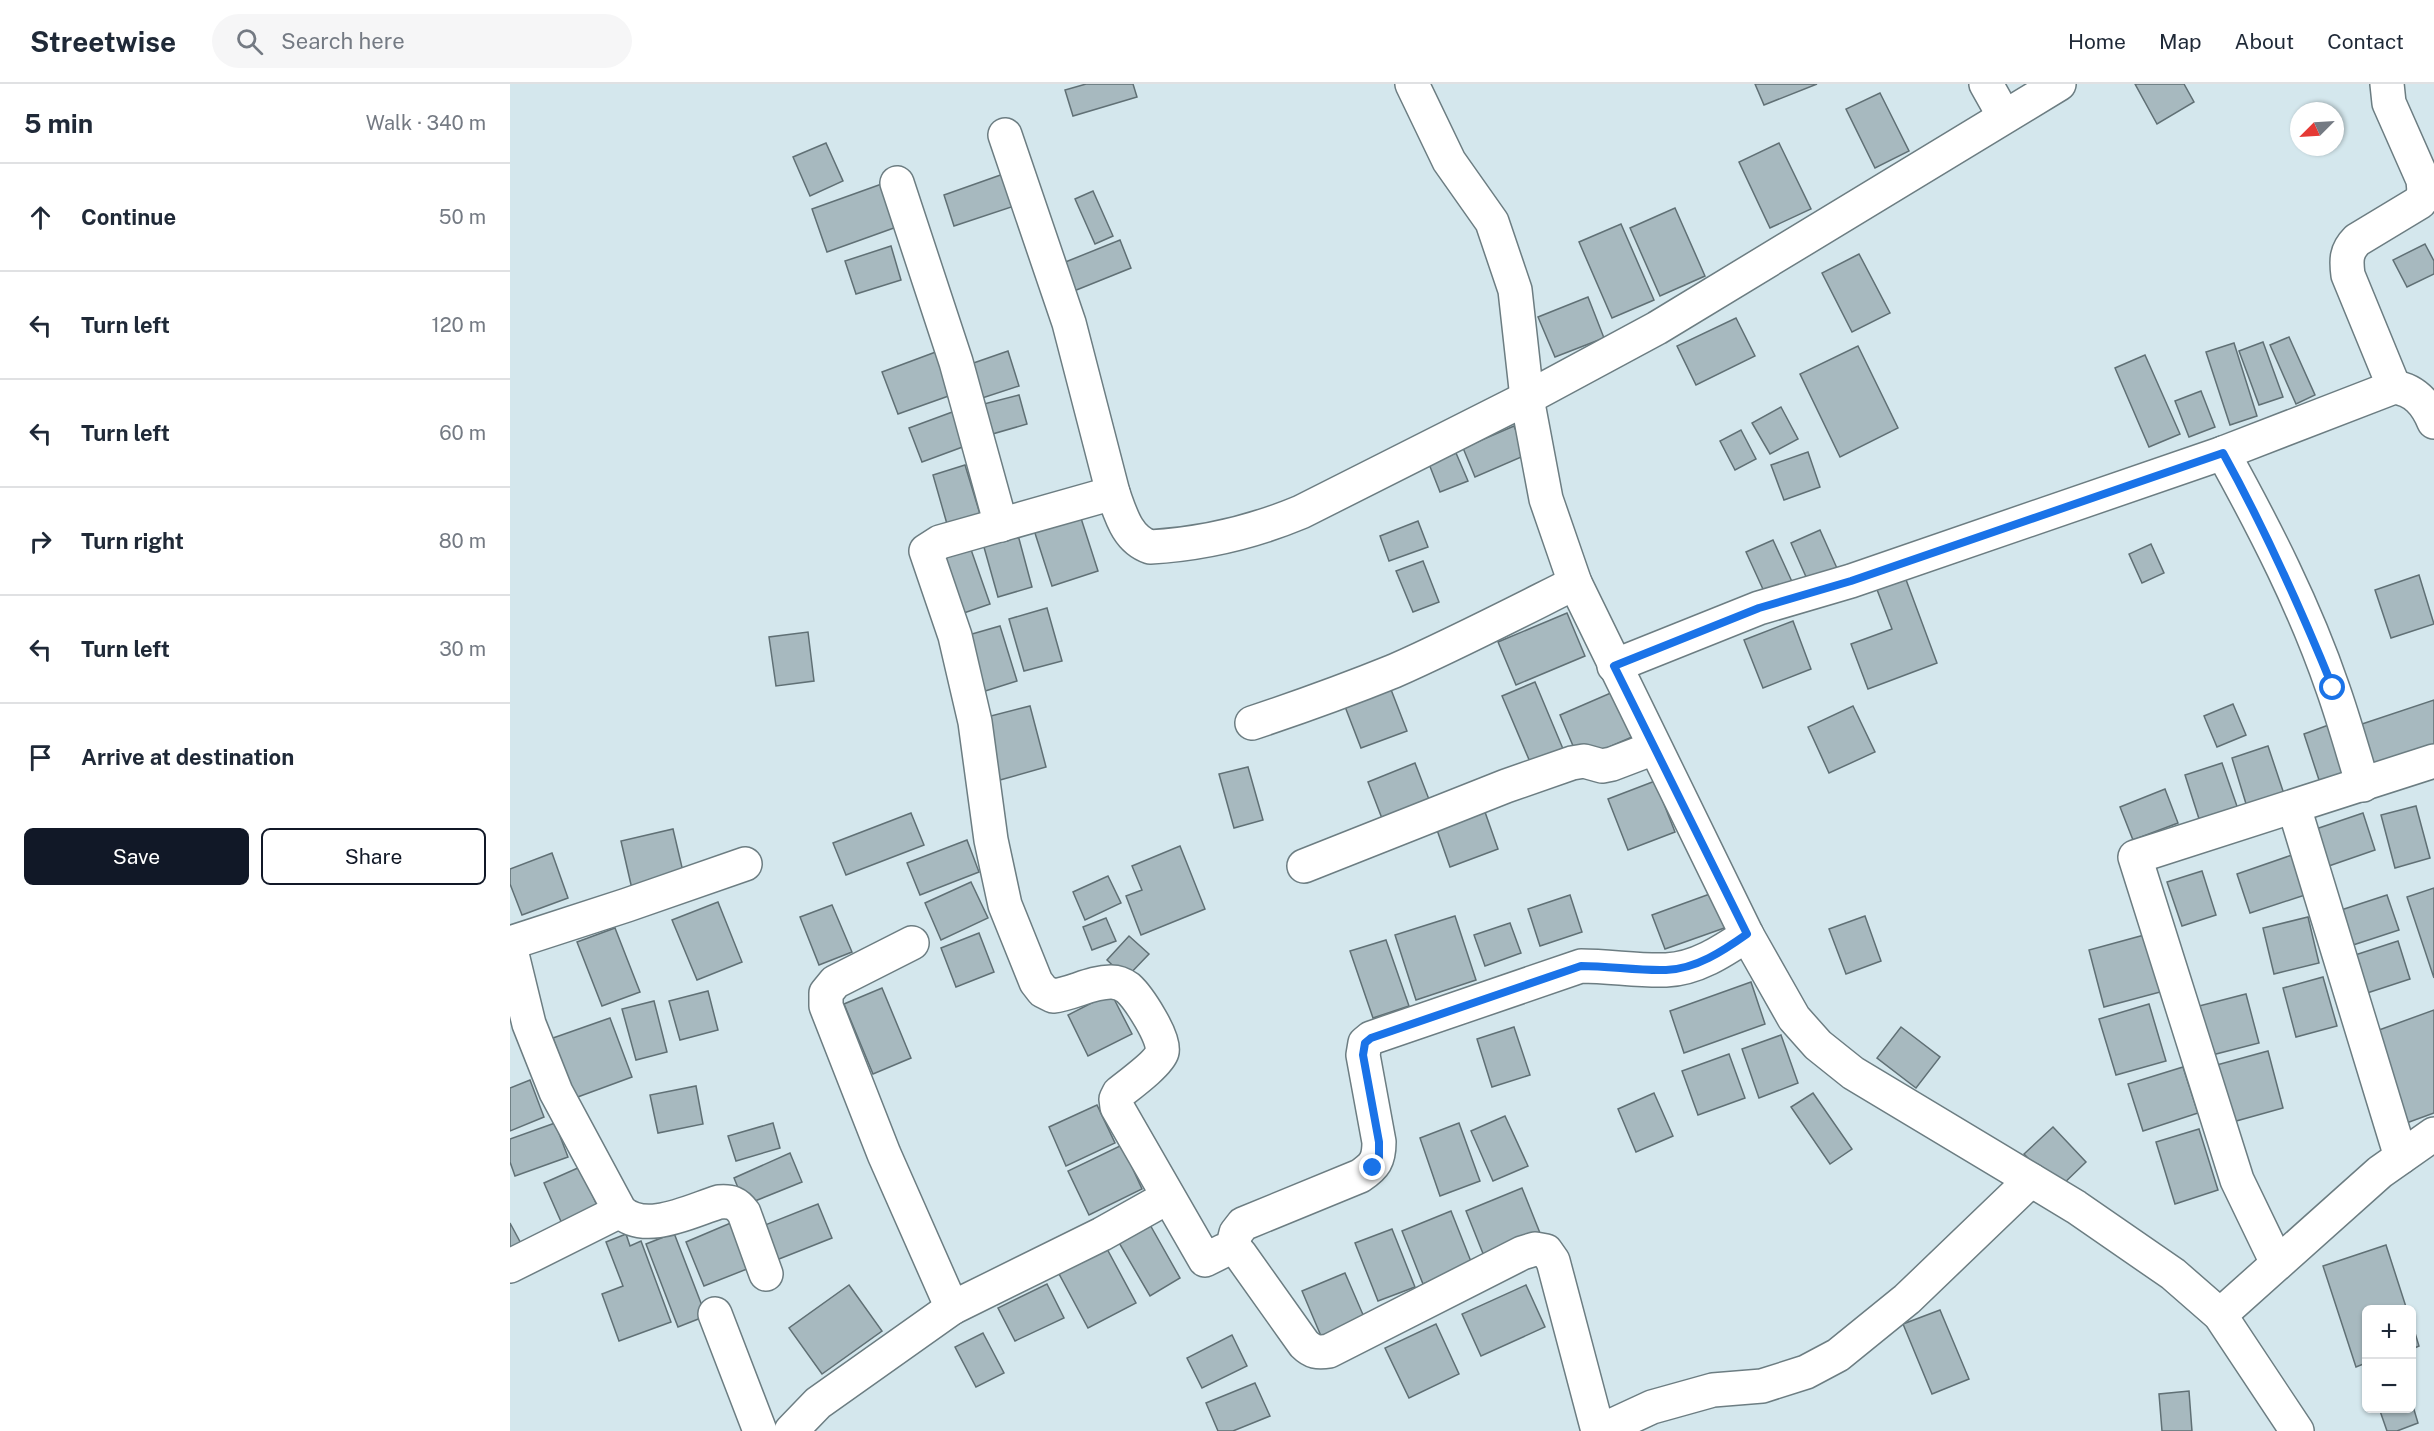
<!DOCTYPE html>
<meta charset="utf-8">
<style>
body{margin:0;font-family:"Public Sans",sans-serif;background:#f6f6f7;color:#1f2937}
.controls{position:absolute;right:18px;bottom:18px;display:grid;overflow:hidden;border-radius:9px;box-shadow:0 2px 4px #0004}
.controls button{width:54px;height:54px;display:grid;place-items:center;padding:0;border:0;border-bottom:2px solid #e0e1e3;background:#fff;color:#1f2937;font:30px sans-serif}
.compass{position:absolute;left:1780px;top:18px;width:54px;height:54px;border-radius:50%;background:#fff;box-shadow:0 2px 4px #0004;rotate:246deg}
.stop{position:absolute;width:18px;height:18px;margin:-14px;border:4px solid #1a73e8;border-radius:50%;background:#fff}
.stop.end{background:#1a73e8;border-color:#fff;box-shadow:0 2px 6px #0008}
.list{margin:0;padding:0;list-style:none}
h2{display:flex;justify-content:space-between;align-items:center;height:78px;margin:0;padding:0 24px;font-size:26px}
h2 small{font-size:20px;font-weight:400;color:#747a83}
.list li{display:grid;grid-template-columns:39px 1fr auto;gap:18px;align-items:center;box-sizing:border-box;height:108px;padding:0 24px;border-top:2px solid #e0e1e3}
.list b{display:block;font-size:22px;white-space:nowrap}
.list em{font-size:20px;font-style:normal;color:#747a83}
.actions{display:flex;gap:12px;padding:18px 24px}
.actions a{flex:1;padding:14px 0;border:2px solid #111827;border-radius:9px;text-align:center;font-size:21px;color:#111827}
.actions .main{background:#111827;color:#fff}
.icon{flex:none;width:33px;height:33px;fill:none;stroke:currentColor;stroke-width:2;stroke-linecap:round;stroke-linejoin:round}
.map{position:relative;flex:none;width:1924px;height:1347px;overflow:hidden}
header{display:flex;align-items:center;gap:36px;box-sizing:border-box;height:84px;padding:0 30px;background:#fff;border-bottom:2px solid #e0e1e3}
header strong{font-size:28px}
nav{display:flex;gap:33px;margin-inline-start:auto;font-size:21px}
.search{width:420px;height:54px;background:#f6f6f7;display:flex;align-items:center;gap:15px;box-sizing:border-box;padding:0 21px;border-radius:33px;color:#747a83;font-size:22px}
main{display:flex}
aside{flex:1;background:#fff}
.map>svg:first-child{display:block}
.building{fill:#a7b9bf;stroke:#607075;stroke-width:1.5}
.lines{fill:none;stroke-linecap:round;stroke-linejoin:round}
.street-casing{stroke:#6c7d82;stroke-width:36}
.street{stroke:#fff;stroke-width:33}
.route{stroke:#1a73e8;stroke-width:8}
</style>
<header>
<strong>Streetwise</strong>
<div class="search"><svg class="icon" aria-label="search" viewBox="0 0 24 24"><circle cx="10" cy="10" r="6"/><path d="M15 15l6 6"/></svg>Search here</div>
<nav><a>Home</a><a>Map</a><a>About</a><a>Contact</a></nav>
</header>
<main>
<aside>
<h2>5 min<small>Walk · 340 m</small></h2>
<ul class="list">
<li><svg class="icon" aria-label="ahead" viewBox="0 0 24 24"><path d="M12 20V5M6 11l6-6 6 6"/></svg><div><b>Continue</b></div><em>50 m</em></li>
<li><svg class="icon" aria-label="left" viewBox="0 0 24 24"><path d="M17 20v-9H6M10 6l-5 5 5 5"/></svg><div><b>Turn left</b></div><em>120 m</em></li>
<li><svg class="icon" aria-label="left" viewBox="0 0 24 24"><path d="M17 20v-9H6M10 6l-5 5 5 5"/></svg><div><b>Turn left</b></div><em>60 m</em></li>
<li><svg class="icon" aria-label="right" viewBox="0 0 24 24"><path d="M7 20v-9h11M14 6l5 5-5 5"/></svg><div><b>Turn right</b></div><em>80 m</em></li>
<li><svg class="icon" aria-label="left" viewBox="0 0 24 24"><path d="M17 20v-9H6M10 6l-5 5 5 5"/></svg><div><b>Turn left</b></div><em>30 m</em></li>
<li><svg class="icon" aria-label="arrive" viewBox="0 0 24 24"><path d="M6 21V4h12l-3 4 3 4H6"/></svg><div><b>Arrive at destination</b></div></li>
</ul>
<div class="actions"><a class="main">Save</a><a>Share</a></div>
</aside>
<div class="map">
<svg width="1924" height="1347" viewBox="0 0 1924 1347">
<rect width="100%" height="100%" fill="#d4e7ed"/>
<!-- building -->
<g class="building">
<polygon points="576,0 623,0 627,13 563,32 555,6"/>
<polygon points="1245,0 1307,0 1254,21"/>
<polygon points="1625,0 1674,0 1684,18 1647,40"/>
<polygon points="1370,9 1399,67 1365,84 1336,25"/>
<polygon points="316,59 333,97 300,112 283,73"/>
<polygon points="1269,59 1301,125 1260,144 1229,78"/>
<polygon points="499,88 510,120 444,142 434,111"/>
<polygon points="380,97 395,140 317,168 302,125"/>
<polygon points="583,107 603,152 585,160 565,115"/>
<polygon points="1165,124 1195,192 1150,212 1120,144"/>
<polygon points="1111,140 1144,216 1102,234 1069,158"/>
<polygon points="610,156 621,184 559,209 548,181"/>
<polygon points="1915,160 1924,177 1924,190 1897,203 1883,176"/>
<polygon points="381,162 391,196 346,210 335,177"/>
<polygon points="1349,170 1380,229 1342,248 1312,189"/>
<polygon points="1078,213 1094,254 1045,273 1028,233"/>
<polygon points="1226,234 1245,272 1186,301 1167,262"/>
<polygon points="1779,253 1805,311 1786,320 1760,261"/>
<polygon points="1753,258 1773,313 1749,321 1729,267"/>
<polygon points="1724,259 1747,332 1720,341 1696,268"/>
<polygon points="1348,262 1388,344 1330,373 1290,290"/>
<polygon points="431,266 447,309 388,330 372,288"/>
<polygon points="498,267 509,302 463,317 452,283"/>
<polygon points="1635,271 1670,350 1639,363 1605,284"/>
<polygon points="1691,307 1705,343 1679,353 1665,317"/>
<polygon points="509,311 517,340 479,351 470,321"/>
<polygon points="1271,323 1288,355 1260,370 1242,339"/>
<polygon points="445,327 458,361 412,378 399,344"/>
<polygon points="1004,342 1016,371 965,393 953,364"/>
<polygon points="1231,346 1246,375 1225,386 1210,357"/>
<polygon points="1298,368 1310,403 1274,416 1261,381"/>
<polygon points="946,369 958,397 930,408 919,380"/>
<polygon points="455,381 470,430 437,440 423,391"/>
<polygon points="569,428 588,487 542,502 523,443"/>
<polygon points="908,437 918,463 879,477 870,452"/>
<polygon points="505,440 522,503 488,513 470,449"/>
<polygon points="1310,446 1330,491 1301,504 1281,459"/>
<polygon points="1263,456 1284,502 1257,514 1236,468"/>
<polygon points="458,457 480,520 445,532 423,470"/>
<polygon points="1641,460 1654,489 1632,499 1619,470"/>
<polygon points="913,477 929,518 903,528 886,487"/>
<polygon points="1909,491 1924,540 1881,554 1865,506"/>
<polygon points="1395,493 1427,579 1358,605 1341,560 1382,545 1366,503"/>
<polygon points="537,524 552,577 514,587 499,535"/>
<polygon points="1057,529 1075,572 1006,601 988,558"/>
<polygon points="1283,537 1301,585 1253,604 1234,556"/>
<polygon points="490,542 507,597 472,608 455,552"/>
<polygon points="298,548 304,597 266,602 259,553"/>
<polygon points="1025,598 1056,672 1023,685 992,612"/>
<polygon points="880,603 897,647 851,664 834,620"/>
<polygon points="1103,608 1122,653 1069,676 1050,631"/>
<polygon points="1924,616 1924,667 1864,687 1849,641"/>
<polygon points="1723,620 1736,651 1707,663 1694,632"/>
<polygon points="520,622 536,683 490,696 473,634"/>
<polygon points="1343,622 1365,668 1319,689 1298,643"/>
<polygon points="1824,639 1842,691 1811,702 1794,650"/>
<polygon points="1758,662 1774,710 1737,723 1722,674"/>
<polygon points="905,679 920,718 873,737 858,698"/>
<polygon points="1712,679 1729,728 1691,741 1675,691"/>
<polygon points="738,683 753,736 724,744 709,690"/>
<polygon points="1145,697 1165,748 1118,766 1098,715"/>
<polygon points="1655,705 1668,739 1623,756 1610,723"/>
<polygon points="1906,722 1920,774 1885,784 1871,731"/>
<polygon points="975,728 988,765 940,783 927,746"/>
<polygon points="401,729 414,761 336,791 323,759"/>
<polygon points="1853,729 1865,766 1813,784 1800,747"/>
<polygon points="163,745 174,792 122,805 111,757"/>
<polygon points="457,756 469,788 410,811 397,779"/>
<polygon points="670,762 695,825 631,851 616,812 632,806 622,782"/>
<polygon points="42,769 58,814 12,831 0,800 0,785"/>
<polygon points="1782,771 1795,811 1740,829 1727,790"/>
<polygon points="1692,787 1706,831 1672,842 1657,798"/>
<polygon points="598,792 611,819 575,836 563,808"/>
<polygon points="461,798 478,834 431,856 415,819"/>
<polygon points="1924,804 1924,894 1897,813"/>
<polygon points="1208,807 1220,842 1155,865 1142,831"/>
<polygon points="1060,811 1072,848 1030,862 1018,825"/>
<polygon points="1877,811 1889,846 1840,862 1828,827"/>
<polygon points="208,818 232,878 187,896 162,836"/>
<polygon points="322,821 342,868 309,881 290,833"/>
<polygon points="945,832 966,896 906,916 885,851"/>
<polygon points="1355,832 1371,877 1336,890 1319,845"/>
<polygon points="1798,833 1809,879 1764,890 1753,844"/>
<polygon points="596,834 606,857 582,866 573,843"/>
<polygon points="1000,839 1011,869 975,882 964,851"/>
<polygon points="105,844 130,908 92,922 67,858"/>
<polygon points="469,849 484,888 446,903 431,864"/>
<polygon points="1638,850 1654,907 1594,923 1579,866"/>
<polygon points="619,852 639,870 616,894 597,876"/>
<polygon points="876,856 899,922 863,934 840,867"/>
<polygon points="1888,857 1900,895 1851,911 1839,873"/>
<polygon points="1813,893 1827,942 1786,953 1773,904"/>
<polygon points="1241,898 1255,940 1174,969 1160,927"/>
<polygon points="372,904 401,974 363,990 334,920"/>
<polygon points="198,907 208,946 170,956 159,917"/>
<polygon points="601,909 622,950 578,972 558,931"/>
<polygon points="1736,910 1749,959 1702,971 1689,922"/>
<polygon points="144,917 157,968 126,976 112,925"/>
<polygon points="1639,920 1656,977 1606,991 1589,935"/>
<polygon points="1924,926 1924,1029 1891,1041 1858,950"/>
<polygon points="100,934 122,993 65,1014 43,954"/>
<polygon points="1004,943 1020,991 982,1003 967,955"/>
<polygon points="1391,943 1430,973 1406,1004 1367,974"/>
<polygon points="1271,951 1288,999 1249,1014 1232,965"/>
<polygon points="1758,967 1773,1024 1719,1039 1703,982"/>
<polygon points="1219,970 1235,1014 1188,1031 1172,987"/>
<polygon points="1673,983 1688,1029 1633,1047 1618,1000"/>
<polygon points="20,996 34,1033 0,1047 0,1004"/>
<polygon points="186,1002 193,1040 148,1049 140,1011"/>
<polygon points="1144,1009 1163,1052 1126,1068 1108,1025"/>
<polygon points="1303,1009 1342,1065 1320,1080 1281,1023"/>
<polygon points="587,1021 605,1059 556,1082 539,1043"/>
<polygon points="995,1032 1018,1082 983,1097 961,1047"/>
<polygon points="45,1039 58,1073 5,1092 0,1078 0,1055"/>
<polygon points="263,1039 270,1064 226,1077 218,1052"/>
<polygon points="949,1039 970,1097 930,1112 910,1054"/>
<polygon points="1543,1043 1576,1078 1548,1105 1514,1070"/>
<polygon points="1689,1045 1708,1106 1665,1120 1646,1058"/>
<polygon points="612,1061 632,1105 579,1131 558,1087"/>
<polygon points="280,1069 292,1098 235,1121 224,1094"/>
<polygon points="70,1083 89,1126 53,1142 34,1099"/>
<polygon points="1012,1104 1032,1154 976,1177 956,1127"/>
<polygon points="308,1120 322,1154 264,1177 250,1143"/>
<polygon points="941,1127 962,1180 913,1200 892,1147"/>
<polygon points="223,1138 242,1183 194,1202 176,1158"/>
<polygon points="0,1139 15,1167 0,1176"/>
<polygon points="639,1139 670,1194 640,1212 608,1157"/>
<polygon points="882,1145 905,1203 868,1217 845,1159"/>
<polygon points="164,1149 196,1232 168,1243 136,1160"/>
<polygon points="116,1150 120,1162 131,1157 161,1238 109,1257 92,1210 113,1202 96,1158"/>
<polygon points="1876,1161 1897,1226 1856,1226 1856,1279 1846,1283 1813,1182"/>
<polygon points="596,1163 626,1219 578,1244 548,1188"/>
<polygon points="835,1189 854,1233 811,1252 792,1207"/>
<polygon points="537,1200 554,1234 505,1257 488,1224"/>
<polygon points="339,1201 372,1247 312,1290 279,1244"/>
<polygon points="1016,1201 1035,1243 971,1272 952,1230"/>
<polygon points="1430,1226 1459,1295 1422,1310 1393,1240"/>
<polygon points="1902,1239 1909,1262 1902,1265"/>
<polygon points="926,1240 949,1290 899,1314 875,1264"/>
<polygon points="473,1249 494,1289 466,1303 445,1263"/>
<polygon points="722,1251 737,1282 692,1304 677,1274"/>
<polygon points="745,1299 760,1332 723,1347 708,1347 696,1319"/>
<polygon points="1679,1307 1682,1347 1652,1347 1649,1310"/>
<polygon points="1902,1319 1908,1339 1887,1347 1877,1347 1869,1324 1902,1324"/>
</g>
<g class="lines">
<defs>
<g id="street">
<polyline points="902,0 939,77 982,138 1005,206 1017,314 1036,415 1065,499 1237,851 1284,934 1308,961 1343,989 1566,1123 1663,1190 1710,1231 1787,1347"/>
<polyline points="1476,0 1494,32"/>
<path d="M1877,0L1879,19L1913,96L1914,108L1910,118L1847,156C1836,167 1836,176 1838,191L1884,303"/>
<polyline points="495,51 559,239 603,409"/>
<polyline points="387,99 446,278 491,441"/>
<path d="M1713,369C1755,445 1795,523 1823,605C1834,636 1843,669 1853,701"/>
<path d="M1104,582L1249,524L1341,497L1713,369L1884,303C1905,306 1916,319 1924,338"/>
<path d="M742,639C790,623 837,606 884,587C945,560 1005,529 1065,499"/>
<polyline points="1784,723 1891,1073"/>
<polyline points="794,782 996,702 1062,679 1074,677 1092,682 1102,680 1144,664"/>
<polyline points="0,859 117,821 235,780"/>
<polyline points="402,859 325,898 316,909 316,922 374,1070 442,1224"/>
<path d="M0,862L19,940L46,1008L110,1127C135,1151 180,1127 209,1118C221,1117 227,1119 234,1129L256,1190"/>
<path d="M722,1165L726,1149L733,1140L850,1092C865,1082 869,1076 869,1058L853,971L855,959L861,954L1071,882C1100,882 1128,887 1156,886C1186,885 1213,867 1237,851"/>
<polyline points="1767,1179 1727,1096 1625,773 1924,677"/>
<polyline points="0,1182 110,1127"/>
<polyline points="205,1230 250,1347"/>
<polyline points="1710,1231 1870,1088 1924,1050"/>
<polyline points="281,1347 308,1319 442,1224 592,1150 658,1113"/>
<path d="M1088,1347L1043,1177L1036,1167L1025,1165L1012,1169L819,1267C808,1269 802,1268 794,1260L730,1170L722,1165L713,1167L695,1176L607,1023L606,1015L609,1009C619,1001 649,979 652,968C656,955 628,913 618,904C614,901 607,898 601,898C581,898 562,910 543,912L533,907L526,898L495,821L481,756L465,638L445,552L416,467L430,458L603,409C611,431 617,455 640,463C692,460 743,448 791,428L1017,314L1147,244L1549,0"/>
<polyline points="1090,1347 1142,1323 1203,1306 1252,1302 1296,1288 1328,1271 1397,1215 1521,1096"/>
</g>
</defs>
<!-- street casing -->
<use href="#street" class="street-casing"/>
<!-- street -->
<use href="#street" class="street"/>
</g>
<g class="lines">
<!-- route -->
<path class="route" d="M863,1084L869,1073V1058L853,971L855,959L861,954L1071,882C1100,882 1128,887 1156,886C1186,885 1213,867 1237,850L1104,582L1249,524L1341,497L1713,369C1755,445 1790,523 1823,604"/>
</g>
</svg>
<div class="controls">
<button>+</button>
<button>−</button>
</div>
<svg class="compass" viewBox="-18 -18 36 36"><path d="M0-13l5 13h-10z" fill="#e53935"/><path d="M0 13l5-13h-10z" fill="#747a83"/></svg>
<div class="stop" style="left:1823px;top:604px"></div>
<div class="stop end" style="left:863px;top:1084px"></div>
</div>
</main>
